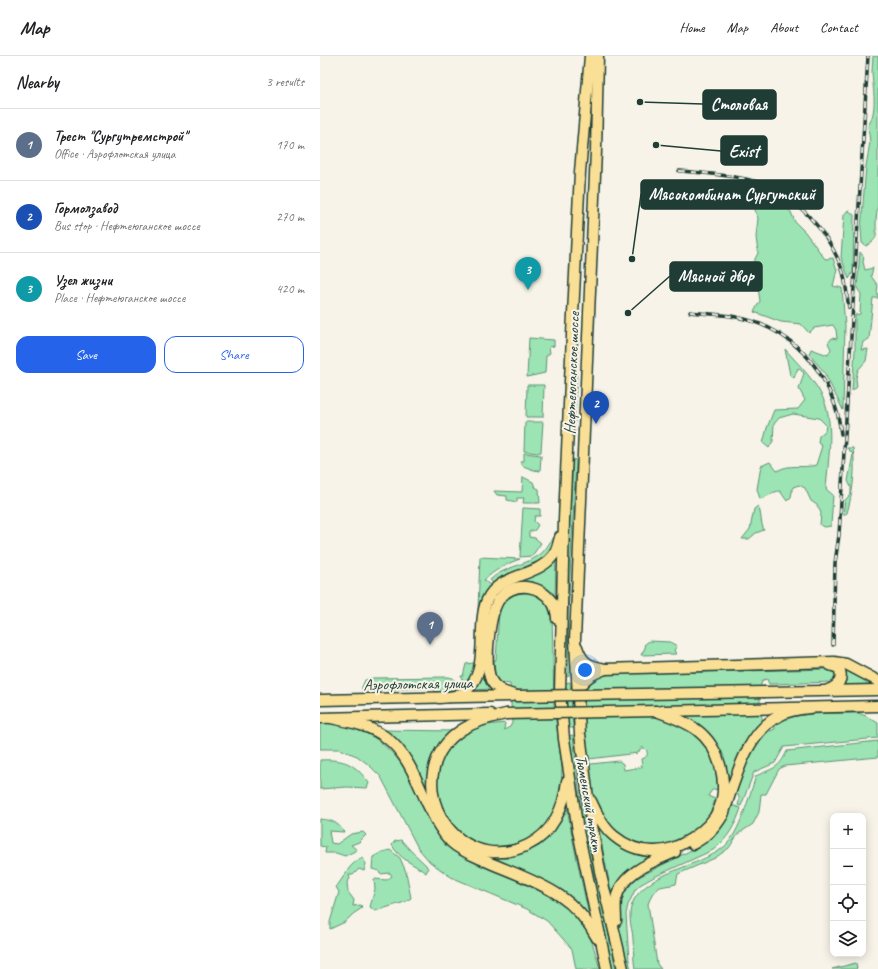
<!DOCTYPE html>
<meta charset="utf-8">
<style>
body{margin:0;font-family:Caveat,sans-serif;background:#f6f6f6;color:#202124}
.controls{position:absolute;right:12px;bottom:12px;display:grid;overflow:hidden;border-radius:8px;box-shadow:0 2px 10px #0003}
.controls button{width:36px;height:36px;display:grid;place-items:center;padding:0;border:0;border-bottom:1px solid #e0e0e0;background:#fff;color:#202124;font:20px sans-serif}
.you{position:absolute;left:265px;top:614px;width:14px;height:14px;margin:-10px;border:3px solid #fff;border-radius:50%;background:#1a73e8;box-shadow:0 0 0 6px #1a73e833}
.badge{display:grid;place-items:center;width:26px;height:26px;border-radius:50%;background:#2563eb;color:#fff;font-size:13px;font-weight:700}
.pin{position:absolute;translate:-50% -33px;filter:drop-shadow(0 1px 2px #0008)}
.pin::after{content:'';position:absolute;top:21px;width:14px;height:12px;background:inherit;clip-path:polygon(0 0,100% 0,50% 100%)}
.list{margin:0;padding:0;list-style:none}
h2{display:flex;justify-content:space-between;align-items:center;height:52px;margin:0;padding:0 16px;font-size:17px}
h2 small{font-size:13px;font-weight:400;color:#757577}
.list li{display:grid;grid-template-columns:26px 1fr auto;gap:12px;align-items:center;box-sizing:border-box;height:72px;padding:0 16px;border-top:1px solid #e0e0e0}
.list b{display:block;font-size:15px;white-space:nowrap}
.list p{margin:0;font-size:13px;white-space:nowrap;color:#757577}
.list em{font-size:13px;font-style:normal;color:#757577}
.actions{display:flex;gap:8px;padding:12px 16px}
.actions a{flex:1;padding:9px 0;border:1px solid #2563eb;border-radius:12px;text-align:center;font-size:14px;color:#2563eb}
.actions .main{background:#2563eb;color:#fff}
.icon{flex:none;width:22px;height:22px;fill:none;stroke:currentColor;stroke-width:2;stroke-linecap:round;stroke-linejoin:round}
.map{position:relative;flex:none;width:558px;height:913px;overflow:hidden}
header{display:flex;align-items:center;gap:24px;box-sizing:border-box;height:56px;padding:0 20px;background:#fff;border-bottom:1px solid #e0e0e0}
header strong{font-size:19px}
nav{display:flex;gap:22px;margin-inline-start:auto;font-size:14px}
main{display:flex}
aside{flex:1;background:#fff}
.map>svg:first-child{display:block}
.green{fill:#9ce4b3;stroke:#5e9074}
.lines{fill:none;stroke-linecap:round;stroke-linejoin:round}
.major-casing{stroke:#1f3d34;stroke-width:13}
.major{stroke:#fadf96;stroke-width:10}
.rail-casing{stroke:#1f3d34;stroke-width:3.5}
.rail{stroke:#f7f3e8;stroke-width:2;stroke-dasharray:6;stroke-linecap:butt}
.major-bridge-casing{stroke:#1f3d34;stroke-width:13;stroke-linecap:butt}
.major-bridge{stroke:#fadf96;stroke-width:10}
.labels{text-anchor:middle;stroke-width:4;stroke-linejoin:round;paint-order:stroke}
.street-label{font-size:16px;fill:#1f3d34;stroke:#f7f3e8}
.leader{fill:none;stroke:#1f3d34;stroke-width:1.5}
.callout-dot{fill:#1f3d34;stroke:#f7f3e8;stroke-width:1.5}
.callout{fill:#1f3d34;stroke:#1f3d34;stroke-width:1.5}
.callout-label{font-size:17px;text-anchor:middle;font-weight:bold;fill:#fff}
</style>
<header>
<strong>Map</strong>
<nav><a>Home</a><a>Map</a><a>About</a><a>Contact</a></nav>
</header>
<main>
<aside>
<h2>Nearby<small>3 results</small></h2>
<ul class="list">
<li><span class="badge" style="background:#5c6f8a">1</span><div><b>Трест &quot;Сургутремстрой&quot;</b><p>Office · Аэрофлотская улица</p></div><em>170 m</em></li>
<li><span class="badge" style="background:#1a4fb4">2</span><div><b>Гормолзавод</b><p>Bus stop · Нефтеюганское шоссе</p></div><em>270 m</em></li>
<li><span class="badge" style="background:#0f9aa8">3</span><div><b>Узел жизни</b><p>Place · Нефтеюганское шоссе</p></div><em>420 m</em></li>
</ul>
<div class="actions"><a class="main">Save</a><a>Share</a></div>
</aside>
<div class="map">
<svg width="558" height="913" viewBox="0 0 558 913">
<rect width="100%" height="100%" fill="#f7f3e8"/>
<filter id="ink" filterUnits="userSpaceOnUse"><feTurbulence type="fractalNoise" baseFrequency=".025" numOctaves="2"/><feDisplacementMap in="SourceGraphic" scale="8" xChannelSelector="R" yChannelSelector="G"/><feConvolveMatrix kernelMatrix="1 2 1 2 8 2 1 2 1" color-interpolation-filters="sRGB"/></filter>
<g filter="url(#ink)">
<!-- green -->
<g class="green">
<path d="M553,0H558V148C557,154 556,161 556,168C556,183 558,182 546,190L542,187L541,173L546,110L550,86L548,70C558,54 553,34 552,16C552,11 553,5 553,0Z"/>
<polygon points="445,143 455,149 461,148 471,156 475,166 485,176 505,203 513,202 517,214 513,230 522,232 525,270 523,354 504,316 489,298 491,293 508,299 511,293 508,287 512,282 517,283 516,274 513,269 494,272 489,277 481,268 461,266 434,256 440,245 434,205 438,197 436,181 438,162 435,154 437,146"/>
<polygon points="528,154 534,159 533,216 529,223 521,201 524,159"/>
<polygon points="540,196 544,201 543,206 545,214 553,212 551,220 558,230 557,236 558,237 558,242 553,242 549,283 543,286 541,294 548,293 546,305 538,314 536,322 537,331 532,335 535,294 535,259 540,258 541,238 537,232"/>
<polygon points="209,282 234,284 234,290 229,291 230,297 226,300 225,317 207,321"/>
<path d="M465,293C479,309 498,327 505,347C514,374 508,405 506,433L513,439L511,470L505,471L500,469L501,457L497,449L491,445L485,432L479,429L473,431L471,441L467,445L460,435C453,435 448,441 440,443L437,433L441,410L450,406L457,415C470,407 482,413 496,409L502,390L498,387L499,380L505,375L506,369L499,362L473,358L459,362L454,368L453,385L449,392L443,387L447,372L454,354L478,353L485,344L479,333L484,317L478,312L474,322L470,319Z"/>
<polygon points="207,329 224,329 223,361 206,361"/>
<polygon points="205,366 223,366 221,396 217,397 204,395"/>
<path d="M527,392H533C536,414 533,436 527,457L523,459L525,444L531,438V431L528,425L533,398Z"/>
<polygon points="204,397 221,399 220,415 214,414 203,410 200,405 204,405"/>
<polygon points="253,403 256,404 248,558 249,620 245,621 248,498"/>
<polygon points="203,421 213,426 215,431 219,433 220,447 203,447 204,442 197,442 197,446 187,444 187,440 177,439 174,435 202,436"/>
<path d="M438,450C442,458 440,466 444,474L436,477L429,483H422L430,473L434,453Z"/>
<polygon points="203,452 220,453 220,460 215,460 214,465 218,469 215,474 209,476 209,481 215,482 221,487 212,500 200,501"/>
<path d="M236,475C235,483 234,495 227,501C217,510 188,521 174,528L170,524C183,511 203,510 218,500C227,494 231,484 236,475Z"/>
<path d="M160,501L200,503C186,508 175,514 164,524L171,530L162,551L158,554Z"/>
<polygon points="236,501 235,542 198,528 170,557 168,555 170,547 177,535"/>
<path d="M206,534C220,539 227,542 232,557L234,649L242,712L241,737L236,752L229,765L213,782L190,792L166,791L143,782L127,766L118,744L117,718L121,705L128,694L144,678L154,673L167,669L185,667L184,674L190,671L192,667L190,628L177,626L171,628L170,633L153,634L144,630L141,620H143L146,608L176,604L179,555C185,540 191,538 206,534Z"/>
<polygon points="329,585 350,586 357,590 354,594 356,598 321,599 325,592 324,589"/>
<polygon points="520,609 558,628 522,629"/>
<path d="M514,613L518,620L514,626L449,628L447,623L443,624C438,629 440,658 443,665C444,670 446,673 450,675L455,673L454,667C479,655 511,658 538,657L546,660L558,667V682L464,691L455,707L434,716L421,750L418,749C419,746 420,742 418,739C414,735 397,732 392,734L388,740L395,743C384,789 325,805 291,771C287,768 285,763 282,759C271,740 271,731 268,710L271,708L299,705L303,708L304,714L322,711L321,703C326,702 328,700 327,695L324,692H321L318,697L269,703L267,700L262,653L263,633L270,623L284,618Z"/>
<path d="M129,621L133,622L138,631C131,635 125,636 116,636L113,632L42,634V631L45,624L53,622Z"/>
<polygon points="250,626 253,672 248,672 245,627"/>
<path d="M0,667C48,667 78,693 97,736C106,756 113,775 129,790C140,800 155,805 169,811C203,827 247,837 266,873C273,885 276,900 280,913H256L252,893L227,865L207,853L131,821L110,806L98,792L61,721L49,709L37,700L19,693H0Z"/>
<polygon points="61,674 136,675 121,690 112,750"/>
<polygon points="253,679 259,733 266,773 296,913 293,913 263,775 256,735 249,680"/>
<path d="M558,685V701L465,710L459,713L446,738H441L439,756L433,768L418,778L409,792L395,802L358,818L356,828L340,831L332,838L328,848L337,908L341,913H315C313,903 314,893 313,883C313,876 310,869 310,862C308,818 378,813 404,791C420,777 429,740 436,720C453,712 459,713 467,695Z"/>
<path d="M0,704C25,703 34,707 49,727L47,732L27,731L0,733Z"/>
<polygon points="246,746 253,785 270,864 258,850 149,793 205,794"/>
<path d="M411,749L421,752C416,768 407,784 393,794L334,821L320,829L315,834L308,849L306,858L309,905L311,913H308C300,879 288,849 317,822L381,789L392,781Z"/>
<path d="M0,763C11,764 18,766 24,776L9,775L11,787L17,788L31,778L43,776L46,779L39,786L31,789L37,794L25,800L16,797H5L6,791L0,790Z"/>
<polygon points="277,764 287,777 343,797 325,808 293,846"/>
<path d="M81,784L91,795L106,809L108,813L106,817C94,808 79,803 72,789L75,785Z"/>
<polygon points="70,794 80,802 86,816 91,842 85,846 55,855 50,851 55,833 54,823 67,824 72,820 70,817 60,818 59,815 52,813 53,801 62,796"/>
<path d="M43,802L46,808L44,815L39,813L33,819H29L30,823L27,826L28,836L34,844L33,850L41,849L42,852L33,858L25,866L10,873V866L19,836L16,831C24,822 30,805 43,802Z"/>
<polygon points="536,907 537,913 512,913"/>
</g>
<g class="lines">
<defs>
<g id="major">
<polyline points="270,0 260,116 252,279 244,464 240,637 244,683 258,775 287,913"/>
<polyline points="278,0 276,95 255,584 260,678 270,758 280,815 303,913"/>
<path d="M257,591C262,607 269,610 285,613L514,606L526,608L558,625"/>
<path d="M508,634C518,630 524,624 519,612L510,609"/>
<path d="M257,635C263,623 272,618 285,613"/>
<polyline points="445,636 558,634"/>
<path d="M197,640C187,637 176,634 171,624C164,608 169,554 181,541C196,525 220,529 232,546C235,550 237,558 237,563"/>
<path d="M119,642C127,641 137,641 143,637C172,618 155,571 167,544C179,517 215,522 232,501C237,496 238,488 240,481"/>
<polyline points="0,644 191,640"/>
<polyline points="342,655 558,650"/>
<path d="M186,658C171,661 156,665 143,673C74,717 132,825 208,789C233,777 244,751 247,725"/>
<polyline points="0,662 170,658"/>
<path d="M11,662C31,666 52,670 68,683C87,698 97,725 107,747C114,761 120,775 131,786C142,796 155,800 168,806C214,826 252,835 277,882"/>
<path d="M271,745C277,758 283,771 294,780C305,789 319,795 333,795C356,796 390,775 399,753C405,738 404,724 400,709C396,695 389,683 377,674C365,665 350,660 336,655"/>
<path d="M373,788C387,780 394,774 403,759C415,725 426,673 463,658C471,654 481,653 490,652"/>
<path d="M296,865C296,858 295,850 296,843C302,816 332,806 355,796"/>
</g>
</defs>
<!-- major casing -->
<use href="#major" class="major-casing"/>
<!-- major -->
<use href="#major" class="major"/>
<defs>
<g id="rail">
<path d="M359,115C384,117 410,119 434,125C475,137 510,177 523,216C526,227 527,241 529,252"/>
<path d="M370,256C385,258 401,258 416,261C467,271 503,307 517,356C519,363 520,371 521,378"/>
<polyline points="513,589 515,507 519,479 548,0"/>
</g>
</defs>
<!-- rail casing -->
<use href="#rail" class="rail-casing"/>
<!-- rail -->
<use href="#rail" class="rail"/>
<defs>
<g id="major-bridge">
<polyline points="197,640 445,636"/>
<polyline points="186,658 336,655"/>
</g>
</defs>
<!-- major-bridge casing -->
<use href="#major-bridge" class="major-bridge-casing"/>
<!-- major-bridge -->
<use href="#major-bridge" class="major-bridge"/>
</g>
</g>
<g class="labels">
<!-- street labels -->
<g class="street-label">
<text transform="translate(251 317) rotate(-88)" y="6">Нефтеюганское шоссе</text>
<text transform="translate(98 627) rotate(-1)" y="6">Аэрофлотская улица</text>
<text transform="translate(270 747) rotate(80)" y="6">Тюменский тракт</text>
</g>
</g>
<!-- callouts -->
<path class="leader" d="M320 46L383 48M336 89L401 95M312 203L321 138M308 257L350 220"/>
<g class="callout-dot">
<circle cx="320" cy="46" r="4"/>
<circle cx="336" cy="89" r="4"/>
<circle cx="312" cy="203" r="4"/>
<circle cx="308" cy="257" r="4"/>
</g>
<g class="callout">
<rect x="383" y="34" width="73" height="29" rx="4"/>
<rect x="401" y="80" width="46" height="29" rx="4"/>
<rect x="321" y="124" width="182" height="29" rx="4"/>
<rect x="350" y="206" width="92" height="29" rx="4"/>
</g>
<g class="callout-label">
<text x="419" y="54">Столовая</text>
<text x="424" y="101">Exist</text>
<text x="412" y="144">Мясокомбинат Сургутский</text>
<text x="396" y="226">Мясной двор</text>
</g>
</svg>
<div class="controls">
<button>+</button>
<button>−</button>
<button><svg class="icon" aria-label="locate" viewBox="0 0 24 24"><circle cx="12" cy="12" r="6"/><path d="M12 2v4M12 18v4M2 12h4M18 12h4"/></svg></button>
<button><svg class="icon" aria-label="layers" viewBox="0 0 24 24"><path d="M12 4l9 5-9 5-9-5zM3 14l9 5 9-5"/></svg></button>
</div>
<div class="you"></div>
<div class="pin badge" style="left:110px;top:589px;background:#5c6f8a">1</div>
<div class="pin badge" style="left:276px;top:368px;background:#1a4fb4">2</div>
<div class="pin badge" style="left:208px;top:234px;background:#0f9aa8">3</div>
</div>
</main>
